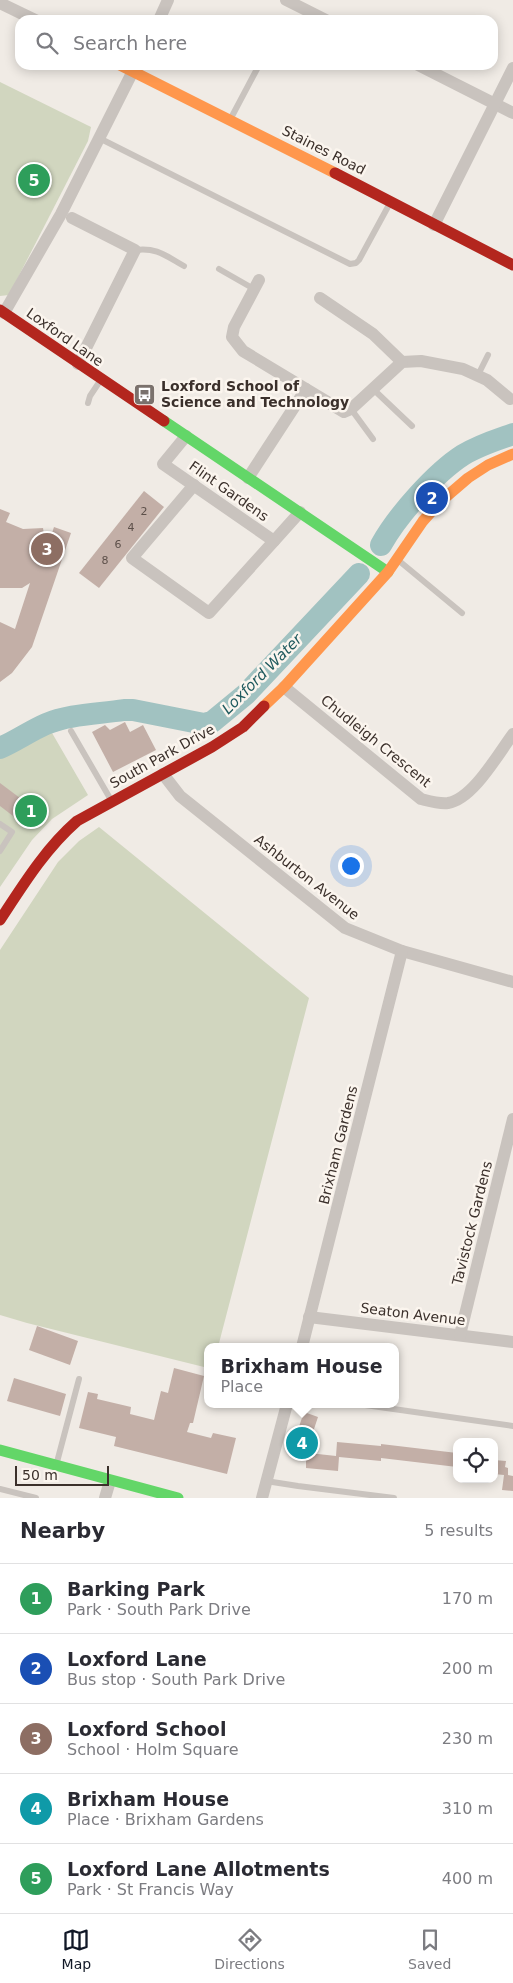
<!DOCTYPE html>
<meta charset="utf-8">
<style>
body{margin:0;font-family:"DejaVu Sans",sans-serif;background:#f7f7f7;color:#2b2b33}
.controls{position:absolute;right:15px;bottom:15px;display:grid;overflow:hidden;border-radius:10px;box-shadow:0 2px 12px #0003}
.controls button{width:45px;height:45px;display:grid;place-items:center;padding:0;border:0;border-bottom:1px solid #e1e1e2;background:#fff;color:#2b2b33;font:25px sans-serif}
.scale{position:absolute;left:15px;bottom:12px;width:94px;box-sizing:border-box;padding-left:5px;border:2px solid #3b302b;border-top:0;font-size:14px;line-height:18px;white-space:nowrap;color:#3b302b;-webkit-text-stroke:4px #fbf5ee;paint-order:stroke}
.you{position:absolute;left:350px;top:865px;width:18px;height:18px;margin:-12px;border:4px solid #fff;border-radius:50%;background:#1a73e8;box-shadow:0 0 0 8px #1a73e833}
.badge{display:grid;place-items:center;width:32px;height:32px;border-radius:50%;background:#111827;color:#fff;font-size:16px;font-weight:700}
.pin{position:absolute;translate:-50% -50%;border:2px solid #fff;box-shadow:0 1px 5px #0006}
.popup{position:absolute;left:204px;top:1343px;width:195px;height:65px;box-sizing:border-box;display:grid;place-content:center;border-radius:10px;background:#fff;filter:drop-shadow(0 1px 4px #0005);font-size:16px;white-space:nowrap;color:#7c7c81}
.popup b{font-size:19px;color:#2b2b33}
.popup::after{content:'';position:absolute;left:50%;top:100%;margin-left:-10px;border:10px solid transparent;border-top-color:#fff}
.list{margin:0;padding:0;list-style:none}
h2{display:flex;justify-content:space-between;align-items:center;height:65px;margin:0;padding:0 20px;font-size:21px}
h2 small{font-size:16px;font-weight:400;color:#7c7c81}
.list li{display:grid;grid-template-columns:32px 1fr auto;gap:15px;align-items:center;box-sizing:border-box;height:70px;padding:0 20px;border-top:1px solid #e1e1e2}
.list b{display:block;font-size:19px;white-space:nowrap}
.list p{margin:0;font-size:16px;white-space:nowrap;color:#7c7c81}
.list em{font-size:16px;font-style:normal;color:#7c7c81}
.icon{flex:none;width:28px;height:28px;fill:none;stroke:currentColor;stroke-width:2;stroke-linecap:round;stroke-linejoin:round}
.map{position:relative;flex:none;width:513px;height:1498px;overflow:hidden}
.search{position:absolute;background:#fff;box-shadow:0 2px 12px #0003;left:15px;right:15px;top:15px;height:55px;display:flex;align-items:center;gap:12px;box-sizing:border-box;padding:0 18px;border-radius:15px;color:#7c7c81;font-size:19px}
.sheet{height:415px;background:#fff}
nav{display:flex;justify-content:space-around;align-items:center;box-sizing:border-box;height:70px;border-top:1px solid #e1e1e2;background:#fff;font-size:14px;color:#7c7c81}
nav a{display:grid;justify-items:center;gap:2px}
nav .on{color:#111827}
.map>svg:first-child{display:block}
.green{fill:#d1d6bf}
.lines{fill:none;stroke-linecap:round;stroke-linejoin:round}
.river{stroke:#a1c2c1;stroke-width:22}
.building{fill:#c3afa7}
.lane{stroke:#c9c3be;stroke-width:6}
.street{stroke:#c9c3be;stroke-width:12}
.fast{stroke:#63d668;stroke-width:11}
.slow{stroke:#ff974d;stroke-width:11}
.jam{stroke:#b3261e;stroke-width:11}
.labels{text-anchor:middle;stroke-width:5;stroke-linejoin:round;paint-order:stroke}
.number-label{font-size:11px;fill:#5d504a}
.street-label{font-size:14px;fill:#3b302b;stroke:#fbf5ee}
.poi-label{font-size:14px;font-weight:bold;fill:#3b302b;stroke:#fbf5ee;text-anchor:start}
.water-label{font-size:15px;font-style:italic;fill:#1f5a5e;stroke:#fbf5ee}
</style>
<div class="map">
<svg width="513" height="1498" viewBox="0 0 513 1498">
<rect width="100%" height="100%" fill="#f0ebe5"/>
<!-- green -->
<g class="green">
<polygon points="0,82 91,127 88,141 9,295 0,296"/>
<polygon points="48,726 88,795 52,819 32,840 0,887 0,751 22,742"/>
<polygon points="99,827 309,998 218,1347 208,1347 208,1368 27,1323 0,1315 0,950 58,862 79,841"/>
</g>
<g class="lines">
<!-- river -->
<g class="river">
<path d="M381,545C397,516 435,473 463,455C479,445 496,440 513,434"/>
<path d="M0,748C16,741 30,731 46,724C69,714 99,714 124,710H133L204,724L212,722L246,694L359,574"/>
</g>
</g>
<!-- building -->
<g class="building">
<polygon points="144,491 164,507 99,588 79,573"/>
<polygon points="0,509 10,513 6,522 23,529 43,528 44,534 51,536 54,527 71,533 32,647 12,673 0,682 0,622 15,629 30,583 22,588 0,588"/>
<polygon points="125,722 130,732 143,725 156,750 113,772 92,732 105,725 110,730"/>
<polygon points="0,783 28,804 17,819 0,806"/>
<polygon points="37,1326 78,1341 70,1365 29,1350"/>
<polygon points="174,1368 204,1376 193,1423 190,1423 187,1432 211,1438 213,1433 236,1438 227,1474 114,1446 116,1437 79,1428 88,1392 98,1394 97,1399 131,1407 130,1414 154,1420 161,1391 168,1393"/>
<polygon points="14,1378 66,1394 60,1416 7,1401"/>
<polygon points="304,1412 318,1417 308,1447 309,1447 309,1453 336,1456 337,1442 381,1446 381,1444 457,1453 457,1467 381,1458 381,1461 339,1457 338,1471 306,1468 306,1461 298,1459 299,1449 292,1447"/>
<polygon points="494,1460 506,1461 505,1467 508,1468 508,1475 513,1476 513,1491 502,1490 504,1475 494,1474"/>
</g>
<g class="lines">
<!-- lane -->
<g class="lane">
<polyline points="231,118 257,69"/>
<polyline points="99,138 350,264 356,263 359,260 390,203"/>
<path d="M135,250C157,247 166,256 184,266"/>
<polyline points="219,269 254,289"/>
<polyline points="478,375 488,355"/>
<polyline points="373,389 412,426"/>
<polyline points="88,403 90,396 100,381"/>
<polyline points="351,409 373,439"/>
<polyline points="398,560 462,613"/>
<polyline points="71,731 111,800"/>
<polyline points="0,824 12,832 0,851"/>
<polyline points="358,1404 513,1426"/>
<polyline points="57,1462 79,1379"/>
<polyline points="266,1481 298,1486 394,1498"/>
<polyline points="0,1489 36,1498"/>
</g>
<!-- street -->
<g class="street">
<polyline points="286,0 326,20"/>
<polyline points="0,3 35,20"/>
<polyline points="159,20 168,0"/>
<polyline points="418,65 513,113"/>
<polyline points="72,218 135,250 78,364"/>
<polyline points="434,225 513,68"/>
<polyline points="259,280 234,327 232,337 243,351 344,412 351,409 402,362 421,361 463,369 487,380 510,399"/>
<polyline points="320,298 373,334 402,362"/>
<polyline points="4,313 61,214 136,65"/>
<polyline points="186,436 163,464 274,541 300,512"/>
<polyline points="248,478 306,389"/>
<polyline points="194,485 132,558 209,613 274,541"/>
<path d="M284,687L421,799C429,801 439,804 448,803C473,799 498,754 513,734"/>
<polyline points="163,774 180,796 345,928 402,951 513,982"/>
<polyline points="309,1317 513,1342"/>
<polyline points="460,1335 513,1119"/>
<polyline points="302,1347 402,951"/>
<polyline points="105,1498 110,1481"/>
<polyline points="262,1498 287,1404"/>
</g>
<!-- fast -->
<g class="fast">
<polyline points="164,421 388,572"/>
<polyline points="0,1450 178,1498"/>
</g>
<!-- slow -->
<g class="slow">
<polyline points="120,65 335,173"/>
<polyline points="264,706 284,687 388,572 423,521 440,502 468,478 488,465 513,454"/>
</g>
<!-- jam -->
<g class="jam">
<polyline points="335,173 513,265"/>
<polyline points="0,310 164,421"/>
<path d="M0,920C23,885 45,849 77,821L212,747L243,727L264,706"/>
</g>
</g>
<!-- icons -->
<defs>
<symbol id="bus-square" viewBox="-11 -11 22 22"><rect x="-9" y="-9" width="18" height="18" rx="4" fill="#7a716c" stroke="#fbf5ee"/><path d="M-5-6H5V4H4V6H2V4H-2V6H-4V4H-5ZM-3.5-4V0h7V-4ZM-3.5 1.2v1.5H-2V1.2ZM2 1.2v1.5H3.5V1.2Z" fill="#fff"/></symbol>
</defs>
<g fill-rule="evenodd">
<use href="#bus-square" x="132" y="382" width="25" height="25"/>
</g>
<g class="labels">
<!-- number labels -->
<g class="number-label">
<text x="144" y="515">2</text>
<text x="131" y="531">4</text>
<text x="118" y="548">6</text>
<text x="105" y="564">8</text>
</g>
<!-- street labels -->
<g class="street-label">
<text transform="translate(324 150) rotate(27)" y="5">Staines Road</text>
<text transform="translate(65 337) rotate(35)" y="5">Loxford Lane</text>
<text transform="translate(229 491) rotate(35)" y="5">Flint Gardens</text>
<text transform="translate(376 741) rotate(39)" y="5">Chudleigh Crescent</text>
<text transform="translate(162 756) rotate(-29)" y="5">South Park Drive</text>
<text transform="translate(307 877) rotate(38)" y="5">Ashburton Avenue</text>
<text transform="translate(338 1145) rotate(-76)" y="5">Brixham Gardens</text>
<text transform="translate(472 1223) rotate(-76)" y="5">Tavistock Gardens</text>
<text transform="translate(413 1314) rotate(7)" y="5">Seaton Avenue</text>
</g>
<!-- poi labels -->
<g class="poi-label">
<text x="161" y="391">Loxford School of<tspan x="161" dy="16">Science and Technology</tspan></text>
</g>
<!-- water labels -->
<g class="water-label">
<text transform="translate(262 674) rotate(-45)" y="5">Loxford Water</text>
</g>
</g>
</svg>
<div class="controls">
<button><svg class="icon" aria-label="locate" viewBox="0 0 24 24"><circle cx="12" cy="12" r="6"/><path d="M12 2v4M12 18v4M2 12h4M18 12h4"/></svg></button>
</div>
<div class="scale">50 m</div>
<div class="you"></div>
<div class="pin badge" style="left:31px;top:811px;background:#2e9e5b">1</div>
<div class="pin badge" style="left:432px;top:498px;background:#1a4fb4">2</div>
<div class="pin badge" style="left:47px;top:549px;background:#8d6e63">3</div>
<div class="pin badge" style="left:302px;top:1443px;background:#0f9aa8">4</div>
<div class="popup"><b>Brixham House</b>Place</div>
<div class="pin badge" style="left:34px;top:180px;background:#2e9e5b">5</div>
<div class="search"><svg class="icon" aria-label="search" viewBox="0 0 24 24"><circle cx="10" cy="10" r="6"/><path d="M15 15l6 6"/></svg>Search here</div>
</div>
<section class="sheet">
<h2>Nearby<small>5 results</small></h2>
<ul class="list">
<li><span class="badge" style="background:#2e9e5b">1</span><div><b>Barking Park</b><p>Park · South Park Drive</p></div><em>170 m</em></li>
<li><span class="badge" style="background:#1a4fb4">2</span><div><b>Loxford Lane</b><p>Bus stop · South Park Drive</p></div><em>200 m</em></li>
<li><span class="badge" style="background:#8d6e63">3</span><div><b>Loxford School</b><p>School · Holm Square</p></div><em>230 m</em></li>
<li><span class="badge" style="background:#0f9aa8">4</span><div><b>Brixham House</b><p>Place · Brixham Gardens</p></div><em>310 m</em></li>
<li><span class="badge" style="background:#2e9e5b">5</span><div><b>Loxford Lane Allotments</b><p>Park · St Francis Way</p></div><em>400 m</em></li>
</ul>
</section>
<nav>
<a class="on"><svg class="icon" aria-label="map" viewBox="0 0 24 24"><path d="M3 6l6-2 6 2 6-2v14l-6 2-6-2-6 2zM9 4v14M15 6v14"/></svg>Map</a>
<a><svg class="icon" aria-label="directions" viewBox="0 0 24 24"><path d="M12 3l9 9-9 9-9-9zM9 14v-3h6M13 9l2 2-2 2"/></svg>Directions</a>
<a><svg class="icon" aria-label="saved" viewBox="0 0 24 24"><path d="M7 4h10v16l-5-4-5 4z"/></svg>Saved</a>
</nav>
